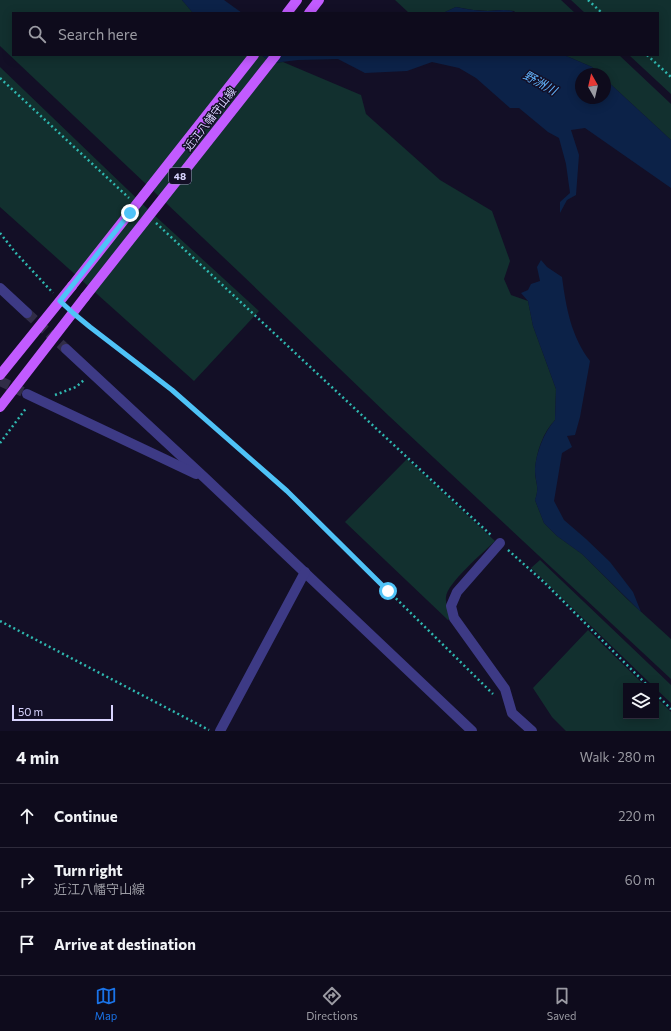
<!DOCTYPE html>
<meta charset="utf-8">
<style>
body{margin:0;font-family:Commissioner,"Noto Sans JP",sans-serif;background:#171425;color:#f1f3f6}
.controls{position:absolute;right:12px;bottom:12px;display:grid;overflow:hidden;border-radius:0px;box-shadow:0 2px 10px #0003}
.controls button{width:36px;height:36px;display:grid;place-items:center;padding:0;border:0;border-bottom:1px solid #2e2b3b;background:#0e0b1c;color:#f1f3f6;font:20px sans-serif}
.compass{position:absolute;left:575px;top:68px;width:36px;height:36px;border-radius:50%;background:#0e0b1c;box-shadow:0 2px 10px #0003;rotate:352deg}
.scale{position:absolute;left:12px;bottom:10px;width:101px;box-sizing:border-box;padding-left:4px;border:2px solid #d9d4ff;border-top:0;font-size:11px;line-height:14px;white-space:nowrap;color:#d9d4ff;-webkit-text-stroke:3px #130f26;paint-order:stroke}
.stop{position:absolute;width:12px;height:12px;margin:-9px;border:3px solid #4fc3f7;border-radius:50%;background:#fff}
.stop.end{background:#4fc3f7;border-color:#fff;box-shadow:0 1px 4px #0008}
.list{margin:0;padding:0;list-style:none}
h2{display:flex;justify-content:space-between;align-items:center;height:52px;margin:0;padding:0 16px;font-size:17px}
h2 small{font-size:13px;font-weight:400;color:#9b9ba3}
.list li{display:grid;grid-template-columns:26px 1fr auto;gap:12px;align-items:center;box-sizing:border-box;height:64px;padding:0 16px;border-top:1px solid #2e2b3b}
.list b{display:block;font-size:15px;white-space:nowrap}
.list p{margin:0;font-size:13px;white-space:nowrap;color:#9b9ba3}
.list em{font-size:13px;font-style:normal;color:#9b9ba3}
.icon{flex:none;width:22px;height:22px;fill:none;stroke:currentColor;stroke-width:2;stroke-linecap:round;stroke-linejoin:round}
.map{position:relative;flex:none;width:671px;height:731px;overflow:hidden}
.search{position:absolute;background:#0e0b1c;box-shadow:0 2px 10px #0003;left:12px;right:12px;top:12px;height:44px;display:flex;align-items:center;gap:10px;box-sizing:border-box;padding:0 14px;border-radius:0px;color:#9b9ba3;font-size:15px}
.sheet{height:244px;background:#0e0b1c}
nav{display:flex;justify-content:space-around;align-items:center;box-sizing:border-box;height:56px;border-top:1px solid #2e2b3b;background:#0e0b1c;font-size:11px;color:#9b9ba3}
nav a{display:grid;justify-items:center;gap:2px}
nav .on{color:#1a73e8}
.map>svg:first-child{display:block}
.green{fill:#12302f}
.water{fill:#0c2248}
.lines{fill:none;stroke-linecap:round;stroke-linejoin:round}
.street-tunnel{stroke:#312d47;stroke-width:10;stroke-dasharray:10 5;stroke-linecap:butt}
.path{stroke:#2fb8b0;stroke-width:2.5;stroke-dasharray:2 3;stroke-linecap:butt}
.street{stroke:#3d3a85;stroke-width:10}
.primary{stroke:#c25bff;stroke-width:10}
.primary-bridge{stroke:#c25bff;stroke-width:10}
.route{stroke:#4fc3f7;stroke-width:5}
.labels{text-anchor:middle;stroke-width:3;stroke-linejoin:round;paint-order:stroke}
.shield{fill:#130f26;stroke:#9e99be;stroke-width:1}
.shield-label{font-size:10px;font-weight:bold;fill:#d9d4ff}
.street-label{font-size:11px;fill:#d9d4ff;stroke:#130f26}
.water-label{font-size:12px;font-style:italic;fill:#62b6ff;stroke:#130f26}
</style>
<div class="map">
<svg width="671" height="731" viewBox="0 0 671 731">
<rect width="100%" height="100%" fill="#130f26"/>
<!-- green -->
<g class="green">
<path d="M0,0H182L193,13H13V55H261L273,63L283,62L361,95L366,114L440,180L492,211L510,261L504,279L511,295L528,301L533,326L556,389L555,420C543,432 536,453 535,470C535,483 540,486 535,500L544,523L557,536L582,554L627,599L671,639V679L389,416L239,272L0,46Z"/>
<polygon points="395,0 561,0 575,13 516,13 514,11 500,10 488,11 473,10 456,7 443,13 409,13"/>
<polygon points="571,0 671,0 671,94 629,55 658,55 658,13 585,13"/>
<polygon points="564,55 619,55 671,104 671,140 605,79 605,74 599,74 592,67"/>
<polygon points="0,67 153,214 259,311 194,381 0,207"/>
<path d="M407,459L495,541C484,552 447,583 446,597C445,603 449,611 452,617L448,620L345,522Z"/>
<polygon points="540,560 671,685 671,703 656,689 656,686 653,686 531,568"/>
<polygon points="588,630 645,686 626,686 626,716 656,716 656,697 671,712 671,731 566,731 552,717 533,688"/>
</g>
<!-- water -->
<g class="water">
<polygon points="182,0 224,0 242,13 193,13"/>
<path d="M456,7C466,9 477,11 488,11C497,11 508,8 516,13H443Z"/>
<polygon points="261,55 564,55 592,67 599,74 581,74 581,98 605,98 605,79 671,140 671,188 585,128 571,130 579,155 576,195 567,200 560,213 560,202 570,193 566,164 559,138 548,132 519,108 510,108 476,78 459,68 432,62 407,71 365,73 338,59 298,60 273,63"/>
<path d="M541,260L547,267L562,277C566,307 571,336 590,361L580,417L575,435L567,436L572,447L562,453L554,501L564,520L586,539L610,562L633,592L641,612L582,554L557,536L544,523L535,500C540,486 535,483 535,469C536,453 544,432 555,420L556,389L533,326L528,301L521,293L528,290L531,284L540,281L537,267Z"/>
</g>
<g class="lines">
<!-- street-tunnel -->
<g class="street-tunnel">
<polyline points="27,313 66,349"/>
<polyline points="0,381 27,394"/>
</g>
<!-- path -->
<g class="path">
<polyline points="588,0 602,13"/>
<polyline points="647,55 671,77"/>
<polyline points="0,78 129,198"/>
<polyline points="156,223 441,489 492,536"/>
<polyline points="0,233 15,252 53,293"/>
<polyline points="82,320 172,390 287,491 493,694"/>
<polyline points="55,395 76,387 84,380"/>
<polyline points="0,443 27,407"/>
<polyline points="508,550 545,583 648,686"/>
<polyline points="0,621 209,730"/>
<polyline points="656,694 671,709"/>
</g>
<!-- street -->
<g class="street">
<polyline points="0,288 27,313"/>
<polyline points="66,349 205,478 472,731"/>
<polyline points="27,394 196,474"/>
<polyline points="500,543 457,592 451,606 454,618 505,689 512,713 532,731"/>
<polyline points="220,731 305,572"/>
</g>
<!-- primary -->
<g class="primary">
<polyline points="287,13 297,0"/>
<polyline points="309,13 319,0"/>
<polyline points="0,375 72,286"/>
<polyline points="0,407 85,297"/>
</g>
<!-- primary-bridge -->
<g class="primary-bridge">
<polyline points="72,286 254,55"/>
<polyline points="85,297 276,55"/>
</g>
</g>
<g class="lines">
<!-- route -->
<polyline class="route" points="130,213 60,301 73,313 90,327 172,390 287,491 388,591"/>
</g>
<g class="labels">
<!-- shield labels -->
<rect class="shield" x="169" y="168" width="22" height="16" rx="3"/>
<g class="shield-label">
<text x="180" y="180">48</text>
</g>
<!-- street labels -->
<g class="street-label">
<text transform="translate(210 119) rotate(-52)" y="4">近江八幡守山線</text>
</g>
<!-- water labels -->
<g class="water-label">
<text transform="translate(540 83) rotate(29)" y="4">野洲川</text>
</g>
</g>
</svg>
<div class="controls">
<button><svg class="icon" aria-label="layers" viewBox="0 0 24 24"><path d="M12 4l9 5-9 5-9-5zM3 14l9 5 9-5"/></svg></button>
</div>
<svg class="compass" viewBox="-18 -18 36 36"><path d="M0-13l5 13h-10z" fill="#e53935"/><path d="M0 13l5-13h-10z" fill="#9b9ba3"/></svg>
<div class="scale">50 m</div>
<div class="stop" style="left:388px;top:591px"></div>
<div class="stop end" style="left:130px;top:213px"></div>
<div class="search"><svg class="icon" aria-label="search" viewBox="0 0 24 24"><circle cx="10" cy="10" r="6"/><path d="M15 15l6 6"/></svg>Search here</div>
</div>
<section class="sheet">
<h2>4 min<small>Walk · 280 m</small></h2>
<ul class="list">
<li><svg class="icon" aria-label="ahead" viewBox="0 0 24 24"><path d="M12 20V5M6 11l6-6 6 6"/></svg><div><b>Continue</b></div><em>220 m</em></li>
<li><svg class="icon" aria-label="right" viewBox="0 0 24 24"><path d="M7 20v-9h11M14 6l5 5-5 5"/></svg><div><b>Turn right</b><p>近江八幡守山線</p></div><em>60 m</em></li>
<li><svg class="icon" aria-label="arrive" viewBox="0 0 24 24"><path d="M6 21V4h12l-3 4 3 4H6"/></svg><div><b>Arrive at destination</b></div></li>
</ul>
</section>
<nav>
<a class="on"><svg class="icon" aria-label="map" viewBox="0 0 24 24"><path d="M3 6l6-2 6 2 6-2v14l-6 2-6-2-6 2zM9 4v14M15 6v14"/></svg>Map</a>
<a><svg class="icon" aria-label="directions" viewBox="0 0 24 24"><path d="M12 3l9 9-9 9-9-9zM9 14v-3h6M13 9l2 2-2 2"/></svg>Directions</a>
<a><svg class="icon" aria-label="saved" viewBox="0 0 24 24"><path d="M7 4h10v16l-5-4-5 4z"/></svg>Saved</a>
</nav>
